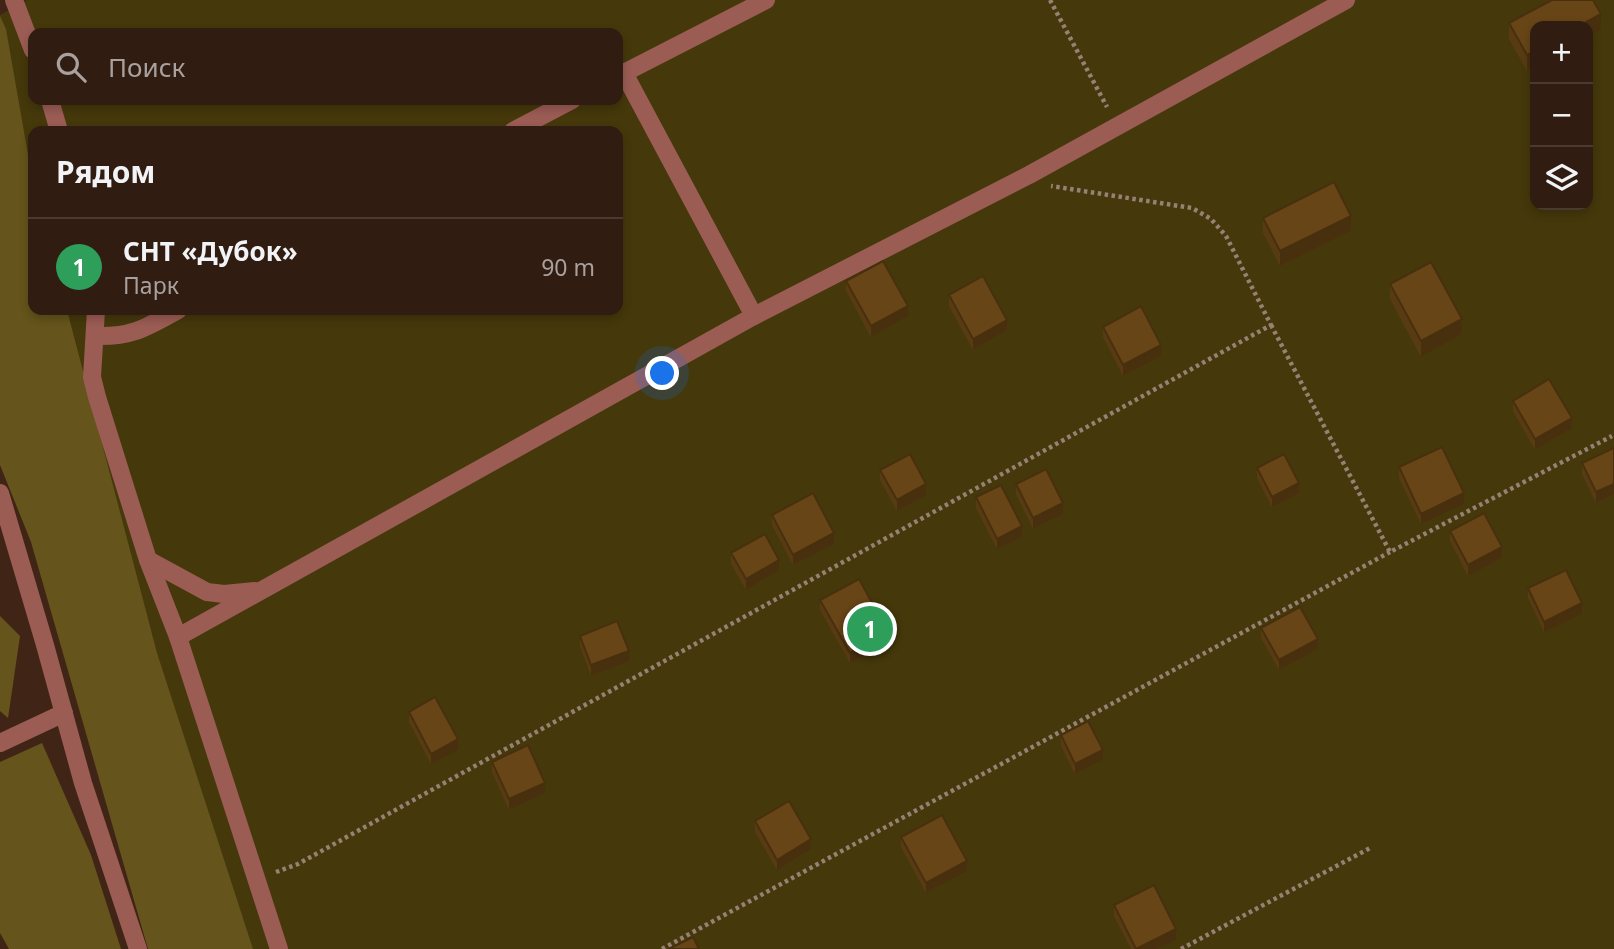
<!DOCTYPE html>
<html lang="ru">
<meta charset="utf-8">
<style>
body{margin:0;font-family:"Noto Sans",sans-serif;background:#382519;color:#f1f3f6}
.controls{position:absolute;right:21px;top:21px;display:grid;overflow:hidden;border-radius:14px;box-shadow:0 4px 10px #0003}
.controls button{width:63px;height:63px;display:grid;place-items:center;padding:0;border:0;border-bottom:2px solid #4b3a30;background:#301c10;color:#f1f3f6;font:35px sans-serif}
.you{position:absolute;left:663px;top:374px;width:24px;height:24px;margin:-18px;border:5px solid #fff;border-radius:50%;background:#1a73e8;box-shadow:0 0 0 10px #1a73e833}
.badge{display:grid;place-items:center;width:46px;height:46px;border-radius:50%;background:#2dd884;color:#fff;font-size:23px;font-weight:700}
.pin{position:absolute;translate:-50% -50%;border:4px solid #fff;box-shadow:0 2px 7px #0006}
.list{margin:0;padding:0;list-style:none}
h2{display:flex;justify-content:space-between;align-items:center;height:91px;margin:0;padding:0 28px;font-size:30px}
h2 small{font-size:23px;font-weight:400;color:#a8a19f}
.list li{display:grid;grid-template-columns:46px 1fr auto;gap:21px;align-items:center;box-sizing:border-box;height:98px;padding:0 28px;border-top:2px solid #4b3a30}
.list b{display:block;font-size:26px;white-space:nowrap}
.list p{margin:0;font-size:23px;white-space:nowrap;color:#a8a19f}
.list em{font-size:23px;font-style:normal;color:#a8a19f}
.icon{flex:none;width:38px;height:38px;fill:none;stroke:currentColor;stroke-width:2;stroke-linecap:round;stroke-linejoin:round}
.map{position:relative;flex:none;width:1614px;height:949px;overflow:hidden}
.search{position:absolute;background:#301c10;box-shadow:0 4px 10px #0003;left:28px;top:28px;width:595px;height:77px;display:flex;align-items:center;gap:18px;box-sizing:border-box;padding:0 24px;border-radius:14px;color:#a8a19f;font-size:26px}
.panel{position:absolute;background:#301c10;box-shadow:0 4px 10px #0003;left:28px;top:126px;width:595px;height:189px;border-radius:14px}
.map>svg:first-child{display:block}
.green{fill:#45380b;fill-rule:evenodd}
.forest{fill:#65541b}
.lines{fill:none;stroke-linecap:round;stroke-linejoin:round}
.path{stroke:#978074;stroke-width:4.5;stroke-dasharray:3.5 3.5;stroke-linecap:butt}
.minor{stroke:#9b5c54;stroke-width:18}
.wall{fill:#593b13}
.shaded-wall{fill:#48300f}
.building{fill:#674516;stroke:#48300f;stroke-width:2}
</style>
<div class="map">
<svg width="1614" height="949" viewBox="0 0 1614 949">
<rect width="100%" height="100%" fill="#402516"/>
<!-- green -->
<path class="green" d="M27,0H1614V949H222L0,216V15ZM1535,26H1588V205H1535ZM33,33H618V100H33ZM33,131H618V310H33Z"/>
<!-- forest -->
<g class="forest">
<polygon points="0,16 6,29 33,183 33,310 67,310 157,653 253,949 148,949 31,542 0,465"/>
<polygon points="0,616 20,636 8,718 0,711"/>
<polygon points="42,743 91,855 121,949 9,949 0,933 0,762"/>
</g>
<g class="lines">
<!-- path -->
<g class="path">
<polyline points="1050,0 1107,107"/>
<polyline points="1271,325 1390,552 1612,436"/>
<polyline points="276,872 298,864 1271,325 1226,236 1211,219 1192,208 1051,186"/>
<polyline points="662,949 1390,552"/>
<polyline points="1181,949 1372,847"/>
</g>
<!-- minor -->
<g class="minor">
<polyline points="14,0 33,50"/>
<polyline points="624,73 754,316"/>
<polyline points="618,76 766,0"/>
<polyline points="50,100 59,131"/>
<polyline points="513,131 572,100"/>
<polyline points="96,310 92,377 97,397 148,560 178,637 279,949"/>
<path d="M96,336C133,337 147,327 178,310"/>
<polyline points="0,493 45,645 83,783 138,949"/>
<polyline points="148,560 207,592 224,594 255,591"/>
<polyline points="178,637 754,316 1029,175 1346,0"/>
<polyline points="0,743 64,713"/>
</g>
</g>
<!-- wall -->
<g class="wall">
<polygon points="1552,0 1593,0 1601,14 1601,29 1588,37 1588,26 1535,26 1535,66 1527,71 1509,39 1509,23"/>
<polygon points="1263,218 1351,231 1280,266 1263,233"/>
<polygon points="846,281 908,316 871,337 846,291"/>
<polygon points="1390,284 1462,334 1421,357 1390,299"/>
<polygon points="949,295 1007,330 973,350 949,306"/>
<polygon points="1103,327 1161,356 1123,376 1103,337"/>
<polygon points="1513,401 1572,428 1535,450 1513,411"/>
<polygon points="1614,448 1614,494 1596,503 1582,474 1582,463"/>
<polygon points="1399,467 1464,504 1421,524 1399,478"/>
<polygon points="1257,468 1299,493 1272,507 1257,478"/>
<polygon points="880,470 926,495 897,511 880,480"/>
<polygon points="1016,484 1063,514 1033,529 1016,494"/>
<polygon points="976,497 1022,537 997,549 976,508"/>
<polygon points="772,515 834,544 793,565 772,525"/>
<polygon points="1450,531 1502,558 1468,576 1450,541"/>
<polygon points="731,553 779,570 746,590 731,564"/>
<polygon points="1528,588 1582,614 1544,632 1528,598"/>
<polygon points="820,600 888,642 850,663 820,610"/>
<polygon points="1261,628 1318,649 1279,670 1261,638"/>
<polygon points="580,636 629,661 591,676 580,646"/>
<polygon points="409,712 458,750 431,764 409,722"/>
<polygon points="1061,735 1103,760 1075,774 1061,746"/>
<polygon points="492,762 545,793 509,810 492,772"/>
<polygon points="755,821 811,849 777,870 755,832"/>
<polygon points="901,837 967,871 926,893 901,847"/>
<polygon points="1114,905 1176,940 1157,949 1131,949 1114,916"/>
</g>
<!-- shaded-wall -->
<g class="shaded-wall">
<polygon points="1601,14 1601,29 1588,37 1588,26 1579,26"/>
<polygon points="1535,51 1535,66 1527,71 1527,55"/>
<polygon points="1351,216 1351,231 1280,266 1280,251"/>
<polygon points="908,306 908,316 871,337 871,326"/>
<polygon points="1462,319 1462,334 1421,357 1421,341"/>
<polygon points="1007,320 1007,330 973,350 973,339"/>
<polygon points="1161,345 1161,356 1123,376 1123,365"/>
<polygon points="1572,418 1572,428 1535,450 1535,439"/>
<polygon points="1299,483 1299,493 1272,507 1272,497"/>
<polygon points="926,484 926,495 897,511 897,500"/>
<polygon points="1614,484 1614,494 1596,503 1596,492"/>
<polygon points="1464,493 1464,504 1421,524 1421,514"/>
<polygon points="1063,503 1063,514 1033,529 1033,518"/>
<polygon points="1022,526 1022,537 997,549 997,539"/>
<polygon points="834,533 834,544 793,565 793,555"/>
<polygon points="1502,547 1502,558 1468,576 1468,565"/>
<polygon points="779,560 779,570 746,590 746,579"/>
<polygon points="1582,603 1582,614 1544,632 1544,622"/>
<polygon points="888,632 888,642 850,663 850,653"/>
<polygon points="1318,639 1318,649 1279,670 1279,660"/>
<polygon points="629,651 629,661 591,676 591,665"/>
<polygon points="458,739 458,750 431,764 431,754"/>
<polygon points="1103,750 1103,760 1075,774 1075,764"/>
<polygon points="545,783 545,793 509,810 509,799"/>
<polygon points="811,839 811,849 777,870 777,860"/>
<polygon points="967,861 967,871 926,893 926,883"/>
<polygon points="1176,929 1176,940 1157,949 1137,949"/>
</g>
<!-- building -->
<g class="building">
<polygon points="1552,0 1593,0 1601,14 1579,26 1535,26 1535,51 1527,55 1509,23"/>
<polygon points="1334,182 1351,216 1280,251 1263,218"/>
<polygon points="883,261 908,306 871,326 846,281"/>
<polygon points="1431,262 1462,319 1421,341 1390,284"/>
<polygon points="983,276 1007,320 973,339 949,295"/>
<polygon points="1141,306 1161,345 1123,365 1103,327"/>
<polygon points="1549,379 1572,418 1535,439 1513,401"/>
<polygon points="1442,447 1464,493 1421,514 1399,467"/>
<polygon points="1614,448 1614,484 1596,492 1582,463"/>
<polygon points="910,454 926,484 897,500 880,470"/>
<polygon points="1284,454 1299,483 1272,497 1257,468"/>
<polygon points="1046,469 1063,503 1033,518 1016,484"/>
<polygon points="1001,485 1022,526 997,539 976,497"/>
<polygon points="813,493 834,533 793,555 772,515"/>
<polygon points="1484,513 1502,547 1468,565 1450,531"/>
<polygon points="765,534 779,560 746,579 731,553"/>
<polygon points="1566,570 1582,603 1544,622 1528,588"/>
<polygon points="859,579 888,632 850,653 820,600"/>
<polygon points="1300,607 1318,639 1279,660 1261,628"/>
<polygon points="617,621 629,651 591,665 580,636"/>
<polygon points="435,697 458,739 431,754 409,712"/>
<polygon points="1088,721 1103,750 1075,764 1061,735"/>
<polygon points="528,745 545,783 509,799 492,762"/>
<polygon points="789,801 811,839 777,860 755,821"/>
<polygon points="942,815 967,861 926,883 901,837"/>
<polygon points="1154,885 1176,929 1136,949 1114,905"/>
<polygon points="693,937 699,949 669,949"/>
</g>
</svg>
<div class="controls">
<button>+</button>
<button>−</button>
<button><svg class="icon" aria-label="layers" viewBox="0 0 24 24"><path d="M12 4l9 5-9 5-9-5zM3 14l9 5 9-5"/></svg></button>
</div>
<div class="you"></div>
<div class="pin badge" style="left:870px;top:629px;background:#2e9e5b">1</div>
<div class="search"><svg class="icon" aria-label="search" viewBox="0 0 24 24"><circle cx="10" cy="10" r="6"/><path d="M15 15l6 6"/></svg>Поиск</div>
<section class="panel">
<h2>Рядом<small></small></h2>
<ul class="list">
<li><span class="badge" style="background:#2e9e5b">1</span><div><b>СНТ «Дубок»</b><p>Парк</p></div><em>90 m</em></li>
</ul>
</section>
</div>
